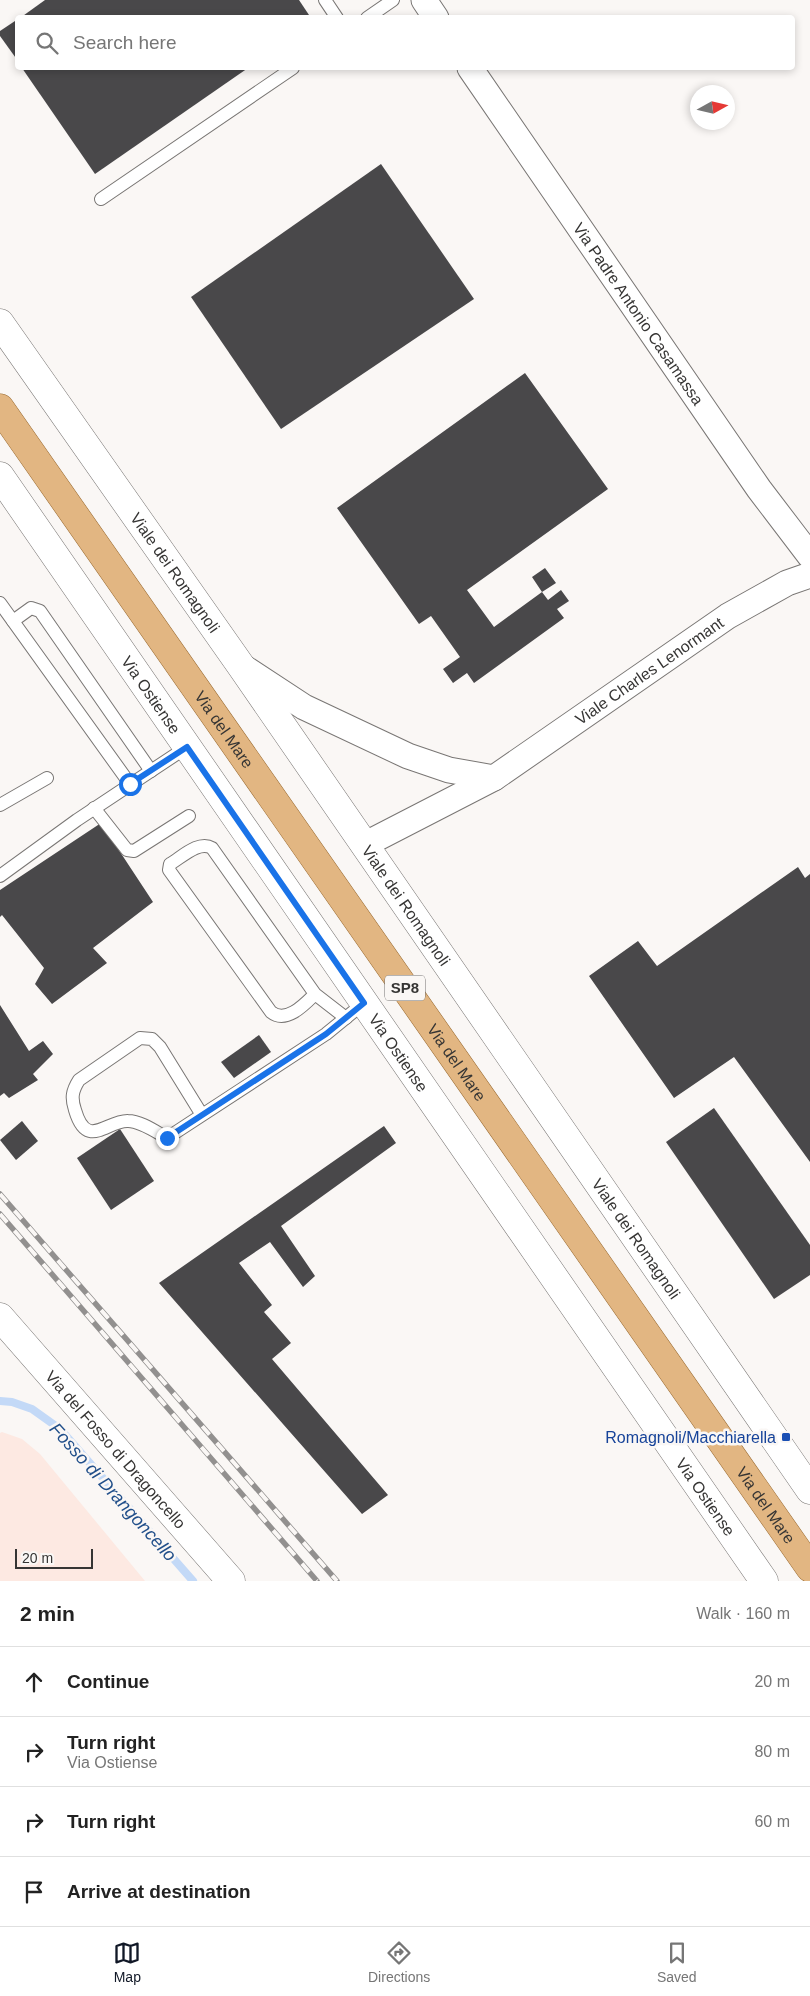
<!DOCTYPE html>
<meta charset="utf-8">
<style>
body{margin:0;font-family:Helvetica,sans-serif;background:#f6f6f6;color:#222}
.compass{position:absolute;left:690px;top:85px;width:45px;height:45px;border-radius:50%;background:#fff;box-shadow:0 2px 8px #0003;rotate:82deg}
.scale{position:absolute;left:15px;bottom:12px;width:78px;box-sizing:border-box;padding-left:5px;border:2px solid #363534;border-top:0;font-size:14px;line-height:18px;white-space:nowrap;color:#363534;-webkit-text-stroke:4px #faf7f5;paint-order:stroke}
.stop{position:absolute;width:15px;height:15px;margin:-11px;border:4px solid #1a73e8;border-radius:50%;background:#fff}
.stop.end{background:#1a73e8;border-color:#fff;box-shadow:0 1px 5px #0008}
.list{margin:0;padding:0;list-style:none}
h2{display:flex;justify-content:space-between;align-items:center;height:65px;margin:0;padding:0 20px;font-size:21px}
h2 small{font-size:16px;font-weight:400;color:#767676}
.list li{display:grid;grid-template-columns:32px 1fr auto;gap:15px;align-items:center;box-sizing:border-box;height:70px;padding:0 20px;border-top:1px solid #e0e0e0}
.list b{display:block;font-size:19px;white-space:nowrap}
.list p{margin:0;font-size:16px;white-space:nowrap;color:#767676}
.list em{font-size:16px;font-style:normal;color:#767676}
.icon{flex:none;width:28px;height:28px;fill:none;stroke:currentColor;stroke-width:2;stroke-linecap:round;stroke-linejoin:round}
.map{position:relative;flex:none;width:810px;height:1581px;overflow:hidden}
.search{position:absolute;background:#fff;box-shadow:0 2px 8px #0003;left:15px;right:15px;top:15px;height:55px;display:flex;align-items:center;gap:12px;box-sizing:border-box;padding:0 18px;border-radius:5px;color:#767676;font-size:19px}
.sheet{height:345px;background:#fff}
nav{display:flex;justify-content:space-around;align-items:center;box-sizing:border-box;height:70px;border-top:1px solid #e0e0e0;background:#fff;font-size:14px;color:#767676}
nav a{display:grid;justify-items:center;gap:2px}
nav .on{color:#111827}
.map>svg:first-child{display:block}
.education{fill:#fde9e2}
.lines{fill:none;stroke-linecap:round;stroke-linejoin:round}
.stream{stroke:#c3d9f7;stroke-width:8}
.building{fill:#49484a}
.lane-casing{stroke:#797674;stroke-width:14}
.street-casing{stroke:#797674;stroke-width:27}
.secondary-casing{stroke:#797674;stroke-width:29}
.primary-casing{stroke:#996a31;stroke-width:29}
.lane{stroke:#fff;stroke-width:12}
.street{stroke:#fff;stroke-width:25}
.secondary{stroke:#fff;stroke-width:28}
.primary{stroke:#e2b682;stroke-width:28}
.rail-casing{stroke:#92908f;stroke-width:5.5}
.rail{stroke:#faf7f5;stroke-width:4;stroke-dasharray:11;stroke-linecap:butt}
.route{stroke:#1a73e8;stroke-width:6}
.transit-dot{fill:#1a4fb4;stroke:#faf7f5;stroke-width:2}
.labels{text-anchor:middle;stroke-width:5;stroke-linejoin:round;paint-order:stroke}
.shield{fill:#faf7f5;stroke:#716f6e;stroke-width:1}
.shield-label{font-size:15px;font-weight:bold;fill:#363534}
.street-label{font-size:16px;fill:#363534;stroke:#faf7f5}
.transit-label{font-size:16px;fill:#164399;stroke:#faf7f5;text-anchor:end}
.water-label{font-size:18px;font-style:italic;fill:#214f8a;stroke:#faf7f5}
</style>
<div class="map">
<svg width="810" height="1581" viewBox="0 0 810 1581">
<rect width="100%" height="100%" fill="#faf7f5"/>
<!-- education -->
<polygon class="education" points="2,1432 22,1439 40,1454 145,1581 0,1581 0,1433"/>
<g class="lines">
<!-- stream -->
<polyline class="stream" points="0,1401 12,1402 32,1409 60,1429 193,1581"/>
</g>
<!-- building -->
<g class="building">
<polygon points="45,0 299,0 311,18 20,18"/>
<polygon points="18,19 18,61 0,36 0,31"/>
<polygon points="22,68 248,68 95,174"/>
<polygon points="381,164 474,299 281,429 191,297"/>
<polygon points="525,373 608,489 467,590 494,627 542,592 532,577 545,568 556,583 542,592 548,600 561,590 569,601 557,609 564,618 474,683 467,673 453,683 443,669 460,657 431,616 419,624 337,508"/>
<polygon points="101,823 153,902 93,948 107,963 52,1004 35,984 44,968 2,915 0,917 0,890"/>
<polygon points="798,867 805,878 810,874 810,1162 734,1057 674,1098 589,976 638,941 657,966"/>
<polygon points="0,1005 29,1051 43,1041 53,1054 33,1074 38,1080 9,1098 4,1093 0,1096"/>
<polygon points="259,1035 271,1052 234,1078 221,1062"/>
<polygon points="714,1108 810,1245 810,1275 774,1299 666,1142"/>
<polygon points="22,1121 38,1141 16,1160 0,1140"/>
<polygon points="384,1126 396,1143 281,1226 315,1276 303,1287 270,1242 239,1263 272,1305 264,1312 291,1343 272,1359 388,1495 362,1514 159,1283"/>
<polygon points="120,1129 154,1181 111,1210 77,1158"/>
</g>
<g class="lines">
<defs>
<g id="lane">
<polyline points="325,0 337,18"/>
<polyline points="367,18 393,0"/>
<polyline points="101,199 293,68"/>
<polyline points="0,603 130,784"/>
<polyline points="13,621 31,608 40,611 151,771"/>
<polyline points="0,805 47,778"/>
<polyline points="94,808 127,850 134,851 189,816"/>
<polyline points="0,876 77,820 187,747"/>
<path d="M315,994C304,1005 286,1024 271,1012L169,870L170,864C182,857 199,840 212,848L315,994L346,1018"/>
<path d="M202,1115L160,1047L152,1039L140,1038L79,1080C72,1091 71,1098 75,1110C87,1151 107,1120 128,1121C141,1121 156,1132 167,1138L326,1034L364,1003"/>
</g>
<g id="street">
<polyline points="424,0 436,18"/>
<path id="s1" d="M470,68L759,489L810,556"/>
<polyline points="243,667 304,707 408,756 449,770 494,778"/>
<path id="s2" d="M364,845L494,778L728,616L787,583L810,575"/>
</g>
<g id="secondary">
<path id="s3" d="M0,323L241,666L810,1490"/>
<path id="s4" d="M0,476L764,1581"/>
<path id="s5" d="M0,1317L231,1581"/>
</g>
<g id="primary">
<path id="s6" d="M0,408L810,1568"/>
</g>
</defs>
<!-- lane casing -->
<use href="#lane" class="lane-casing"/>
<!-- street casing -->
<use href="#street" class="street-casing"/>
<!-- secondary casing -->
<use href="#secondary" class="secondary-casing"/>
<!-- primary casing -->
<use href="#primary" class="primary-casing"/>
<!-- lane -->
<use href="#lane" class="lane"/>
<!-- street -->
<use href="#street" class="street"/>
<!-- secondary -->
<use href="#secondary" class="secondary"/>
<!-- primary -->
<use href="#primary" class="primary"/>
<defs>
<g id="rail">
<polyline points="0,1194 337,1581"/>
<polyline points="0,1214 317,1581"/>
</g>
</defs>
<!-- rail casing -->
<use href="#rail" class="rail-casing"/>
<!-- rail -->
<use href="#rail" class="rail"/>
</g>
<g class="lines">
<!-- route -->
<polyline class="route" points="130,784 187,747 364,1003 326,1034 167,1138"/>
</g>
<!-- markers -->
<rect class="transit-dot" x="781" y="1432" width="10" height="10" rx="2.5"/>
<g class="labels">
<!-- shield labels -->
<rect class="shield" x="385" y="975.5" width="40" height="25" rx="4"/>
<g class="shield-label">
<text x="405" y="993">SP8</text>
</g>
<!-- street labels -->
<g class="street-label">
<text dy="6" stroke="none"><textPath href="#s1" startOffset="298">Via Padre Antonio Casamassa</textPath></text>
<text dy="6" stroke="none"><textPath href="#s3" startOffset="305">Viale dei Romagnoli</textPath></text>
<text dy="6" stroke="none"><textPath href="#s2" startOffset="335">Viale Charles Lenormant</textPath></text>
<text dy="6" stroke="none"><textPath href="#s4" startOffset="266">Via Ostiense</textPath></text>
<text dy="6" stroke="none"><textPath href="#s6" startOffset="392">Via del Mare</textPath></text>
<text dy="6" stroke="none"><textPath href="#s3" startOffset="710">Viale dei Romagnoli</textPath></text>
<text dy="6" stroke="none"><textPath href="#s4" startOffset="701">Via Ostiense</textPath></text>
<text dy="6" stroke="none"><textPath href="#s6" startOffset="798">Via del Mare</textPath></text>
<text dy="6" stroke="none"><textPath href="#s3" startOffset="1115">Viale dei Romagnoli</textPath></text>
<text dy="6" stroke="none"><textPath href="#s5" startOffset="176">Via del Fosso di Dragoncello</textPath></text>
<text dy="6" stroke="none"><textPath href="#s4" startOffset="1241">Via Ostiense</textPath></text>
<text dy="6" stroke="none"><textPath href="#s6" startOffset="1338">Via del Mare</textPath></text>
</g>
<!-- transit labels -->
<g class="transit-label">
<text x="776" y="1443">Romagnoli/Macchiarella</text>
</g>
<!-- water labels -->
<g class="water-label">
<text transform="translate(113 1492) rotate(48)" y="6">Fosso di Drangoncello</text>
</g>
</g>
</svg>
<svg class="compass" viewBox="-18 -18 36 36"><path d="M0-13l5 13h-10z" fill="#e53935"/><path d="M0 13l5-13h-10z" fill="#767676"/></svg>
<div class="scale">20 m</div>
<div class="stop" style="left:130px;top:784px"></div>
<div class="stop end" style="left:167px;top:1138px"></div>
<div class="search"><svg class="icon" aria-label="search" viewBox="0 0 24 24"><circle cx="10" cy="10" r="6"/><path d="M15 15l6 6"/></svg>Search here</div>
</div>
<section class="sheet">
<h2>2 min<small>Walk · 160 m</small></h2>
<ul class="list">
<li><svg class="icon" aria-label="ahead" viewBox="0 0 24 24"><path d="M12 20V5M6 11l6-6 6 6"/></svg><div><b>Continue</b></div><em>20 m</em></li>
<li><svg class="icon" aria-label="right" viewBox="0 0 24 24"><path d="M7 20v-9h11M14 6l5 5-5 5"/></svg><div><b>Turn right</b><p>Via Ostiense</p></div><em>80 m</em></li>
<li><svg class="icon" aria-label="right" viewBox="0 0 24 24"><path d="M7 20v-9h11M14 6l5 5-5 5"/></svg><div><b>Turn right</b></div><em>60 m</em></li>
<li><svg class="icon" aria-label="arrive" viewBox="0 0 24 24"><path d="M6 21V4h12l-3 4 3 4H6"/></svg><div><b>Arrive at destination</b></div></li>
</ul>
</section>
<nav>
<a class="on"><svg class="icon" aria-label="map" viewBox="0 0 24 24"><path d="M3 6l6-2 6 2 6-2v14l-6 2-6-2-6 2zM9 4v14M15 6v14"/></svg>Map</a>
<a><svg class="icon" aria-label="directions" viewBox="0 0 24 24"><path d="M12 3l9 9-9 9-9-9zM9 14v-3h6M13 9l2 2-2 2"/></svg>Directions</a>
<a><svg class="icon" aria-label="saved" viewBox="0 0 24 24"><path d="M7 4h10v16l-5-4-5 4z"/></svg>Saved</a>
</nav>
